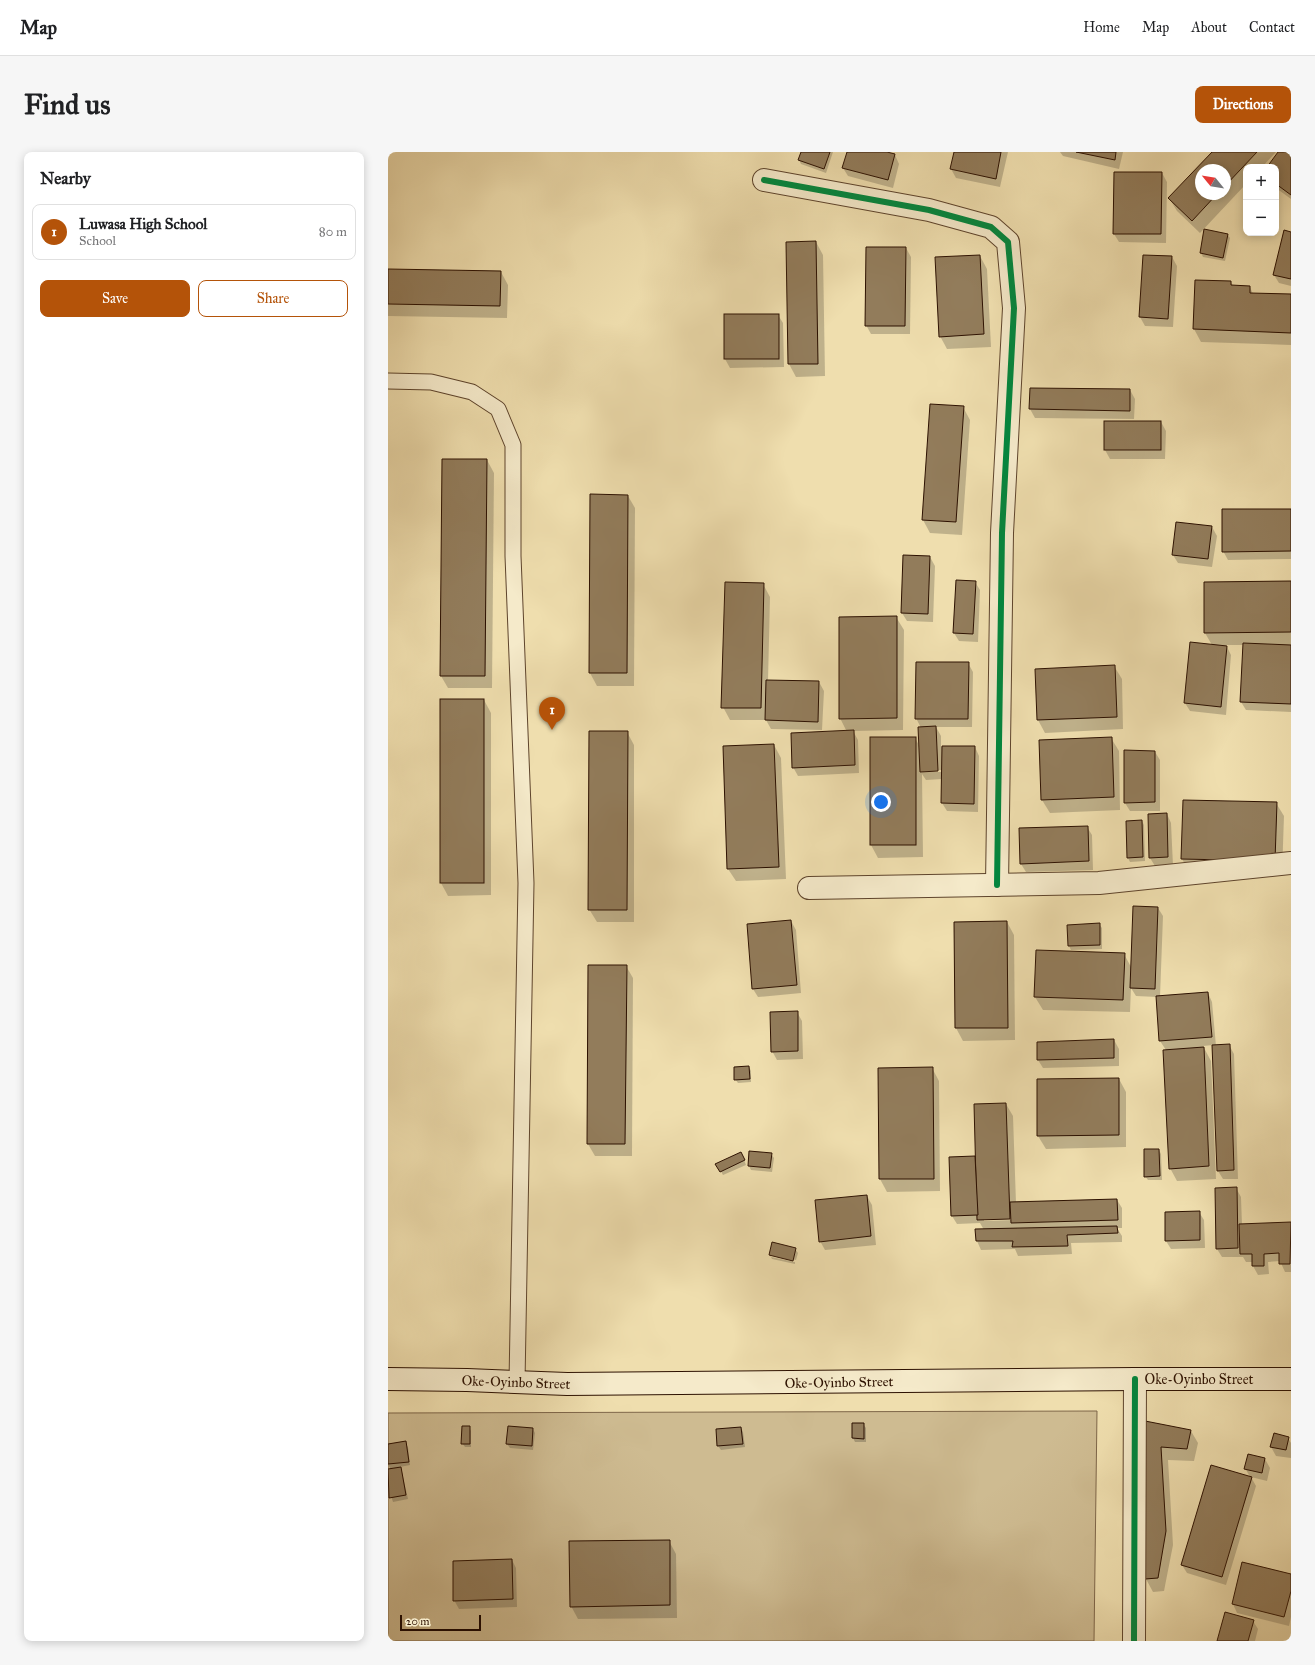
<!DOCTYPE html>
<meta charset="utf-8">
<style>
body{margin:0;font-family:"IM FELL Great Primer",serif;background:#f6f6f6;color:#202124}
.controls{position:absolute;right:12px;top:12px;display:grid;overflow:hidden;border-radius:8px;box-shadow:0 2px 10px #0003}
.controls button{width:36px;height:36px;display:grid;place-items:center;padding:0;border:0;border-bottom:1px solid #e0e0e0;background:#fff;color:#202124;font:20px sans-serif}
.compass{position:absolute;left:807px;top:12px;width:36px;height:36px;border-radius:50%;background:#fff;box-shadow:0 2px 10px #0003;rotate:300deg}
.scale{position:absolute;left:12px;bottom:10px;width:81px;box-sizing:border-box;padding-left:4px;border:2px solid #2d1101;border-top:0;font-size:11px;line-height:14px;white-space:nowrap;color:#2d1101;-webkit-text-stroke:3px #f5eaca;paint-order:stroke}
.you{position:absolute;left:493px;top:650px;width:14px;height:14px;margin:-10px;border:3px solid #fff;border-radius:50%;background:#1a73e8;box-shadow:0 0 0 6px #1a73e833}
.badge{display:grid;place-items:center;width:26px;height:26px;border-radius:50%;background:#b45309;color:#fff;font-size:13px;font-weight:700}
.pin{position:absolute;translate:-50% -33px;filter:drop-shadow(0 1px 2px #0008)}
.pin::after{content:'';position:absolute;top:21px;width:14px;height:12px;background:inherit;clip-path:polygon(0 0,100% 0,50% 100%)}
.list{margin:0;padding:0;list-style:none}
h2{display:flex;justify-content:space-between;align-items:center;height:52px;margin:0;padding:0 16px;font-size:17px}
h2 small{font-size:13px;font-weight:400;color:#757577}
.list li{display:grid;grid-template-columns:26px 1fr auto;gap:12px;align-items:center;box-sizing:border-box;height:56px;margin:0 8px 8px;padding:0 8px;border:1px solid #e0e0e0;border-radius:8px}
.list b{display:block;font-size:15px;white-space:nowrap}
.list p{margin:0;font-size:13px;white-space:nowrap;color:#757577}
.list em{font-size:13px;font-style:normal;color:#757577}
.actions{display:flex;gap:8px;padding:12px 16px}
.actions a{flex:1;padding:9px 0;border:1px solid #b45309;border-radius:8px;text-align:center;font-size:14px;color:#b45309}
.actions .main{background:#b45309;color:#fff}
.map{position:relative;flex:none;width:903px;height:1489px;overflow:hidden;border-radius:8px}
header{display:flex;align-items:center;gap:24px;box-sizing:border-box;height:56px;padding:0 20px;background:#fff;border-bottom:1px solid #e0e0e0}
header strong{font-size:19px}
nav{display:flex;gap:22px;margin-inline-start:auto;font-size:14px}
.intro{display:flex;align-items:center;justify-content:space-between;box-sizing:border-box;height:96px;padding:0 24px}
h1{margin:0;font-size:28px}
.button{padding:10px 18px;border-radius:8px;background:#b45309;color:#fff;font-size:14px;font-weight:700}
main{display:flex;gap:24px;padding:0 24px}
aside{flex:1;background:#fff;border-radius:8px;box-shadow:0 2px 10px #0003}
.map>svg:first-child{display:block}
.green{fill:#cebb91;stroke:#7e6649}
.shadow{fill:#0003;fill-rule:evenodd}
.building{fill:#927c5b;stroke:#2d1101}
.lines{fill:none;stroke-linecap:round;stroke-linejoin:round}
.service-casing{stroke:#5e442c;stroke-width:17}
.minor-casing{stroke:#5e442c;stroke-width:24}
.secondary-casing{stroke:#2d1101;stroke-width:24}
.service{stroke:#f5eaca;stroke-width:15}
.minor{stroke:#f5eaca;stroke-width:22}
.secondary{stroke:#f5eaca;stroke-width:22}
.cycleway-casing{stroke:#f5eaca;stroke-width:8}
.cycleway{stroke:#00873e;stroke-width:6}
.labels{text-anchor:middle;stroke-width:3;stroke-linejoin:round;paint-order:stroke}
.street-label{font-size:14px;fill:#2d1101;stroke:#f5eaca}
</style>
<header>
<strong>Map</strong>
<nav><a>Home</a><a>Map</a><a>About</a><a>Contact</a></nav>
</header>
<div class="intro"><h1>Find us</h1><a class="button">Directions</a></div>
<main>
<aside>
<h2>Nearby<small></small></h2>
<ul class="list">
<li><span class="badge">1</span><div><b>Luwasa High School</b><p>School</p></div><em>80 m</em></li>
</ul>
<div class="actions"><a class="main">Save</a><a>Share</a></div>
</aside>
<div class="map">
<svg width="903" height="1489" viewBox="0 0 903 1489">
<rect width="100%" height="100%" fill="#efdeae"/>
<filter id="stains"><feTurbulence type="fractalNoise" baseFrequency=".005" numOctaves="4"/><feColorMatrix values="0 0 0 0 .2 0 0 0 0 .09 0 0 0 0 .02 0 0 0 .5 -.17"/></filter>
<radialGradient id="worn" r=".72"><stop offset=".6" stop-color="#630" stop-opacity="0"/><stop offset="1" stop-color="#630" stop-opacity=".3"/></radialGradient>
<!-- green -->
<polygon class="green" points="709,1259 706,1489 0,1489 0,1261"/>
<!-- shadow -->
<g class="shadow">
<polygon points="414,0 445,0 438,21 413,12 411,8"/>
<polygon points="460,0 495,0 507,3 511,12 505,36 460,24 455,16"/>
<polygon points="567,0 620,0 612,35 568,26 563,17"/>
<polygon points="672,0 735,0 731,17 675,4"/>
<path d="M825,0H888L874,15H858V32L812,81L789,59L781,46ZM813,18H837V42H813Z"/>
<polygon points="891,0 903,0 903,47 888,36 888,15 881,15"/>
<polygon points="774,21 779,30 778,91 731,90 726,82"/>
<polygon points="903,81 903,134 891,131 886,123"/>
<polygon points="839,82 842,86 837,109 815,105 813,101"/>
<polygon points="428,90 435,103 437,224 408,225 401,212"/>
<polygon points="518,96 523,105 522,182 483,182 478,173"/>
<polygon points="592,104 599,117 603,195 559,197 552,184"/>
<polygon points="756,104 784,105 789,114 785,175 757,174 752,165"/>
<polygon points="0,118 113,120 120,133 119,166 0,164"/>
<polygon points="843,130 845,134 862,135 865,142 903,143 903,193 813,190 806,177"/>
<polygon points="337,163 390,163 395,171 396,215 342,216 337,207"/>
<polygon points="643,237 742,238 747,247 746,267 647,266 642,257"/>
<polygon points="543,253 575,255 582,268 574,383 542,381 535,368"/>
<polygon points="717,270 773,270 778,279 777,307 722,307 717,298"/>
<polygon points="99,308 106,321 104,536 60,536 53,524"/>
<polygon points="240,344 247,356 246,534 209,534 202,521"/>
<polygon points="903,358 903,407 840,408 835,399"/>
<polygon points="824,375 829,384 824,415 790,411 785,403"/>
<polygon points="542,405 547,414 545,470 519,469 514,461"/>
<polygon points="587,430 592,438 590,490 571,489 566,481"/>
<polygon points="903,430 903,560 858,558 853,550 856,493 838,493 843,503 838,563 802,559 797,551 824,493 817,481"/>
<polygon points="375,432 382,445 380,529 431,530 436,539 434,578 383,577 378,568 342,568 335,555"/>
<polygon points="508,465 516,478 515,578 465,579 470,588 471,621 410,624 405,615 459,580 452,566"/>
<path d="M580,511L585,520L584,575H548L553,584V595H587L591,604L590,660L559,659L554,651V627L538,628L534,622L535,705L490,706L483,693V586H527L532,595L533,576L528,566ZM536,618H555V620H536Z"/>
<polygon points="726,514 734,527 735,577 657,581 650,568 648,518"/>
<polygon points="96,548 103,561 103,743 60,744 53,731"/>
<polygon points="239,580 246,593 246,770 209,770 201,757"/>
<polygon points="723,586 731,599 732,658 662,661 654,648 652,589"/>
<polygon points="386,593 393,606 398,727 348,729 340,717"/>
<polygon points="767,600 772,608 772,659 742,659 737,651"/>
<polygon points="888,651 896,664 894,722 801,719 794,707"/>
<polygon points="779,662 783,671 785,714 767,714 762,706"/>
<polygon points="754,669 756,673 757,709 742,710 740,706"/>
<polygon points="699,675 704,683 705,718 638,720 633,712"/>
<polygon points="770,756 775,764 772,845 820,841 824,850 828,894 841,893 846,902 850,1027 835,1027 830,1019 825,893 815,894 823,909 828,1027 789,1029 782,1016 778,898 772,889 769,845 748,844 743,836 742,860 655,858 647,845 736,802 743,815"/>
<polygon points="403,769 408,778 413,841 370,845 365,837"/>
<polygon points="619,770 626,783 627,888 575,889 568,876"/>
<polygon points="711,772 714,776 714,797 683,798 681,794 680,774"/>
<polygon points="238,814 245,826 244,1004 207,1004 200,992"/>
<polygon points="409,860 414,869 415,907 389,908 384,899"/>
<polygon points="726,888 731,897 731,914 655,916 650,908"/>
<polygon points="361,915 363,919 363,930 350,931 347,927"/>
<polygon points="544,916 551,929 552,1039 499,1040 492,1027 491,917"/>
<polygon points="731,927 738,940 738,995 658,997 650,984"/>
<path d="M618,952L625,964L628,1051L729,1048L734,1056V1076H729L734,1084V1090L683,1091L684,1102L630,1104L627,1097L593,1098L589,1089L588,1078H596L592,1071L569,1072L564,1064L587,1005L588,1008ZM627,1066V1068L596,1069V1067Z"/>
<polygon points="771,998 773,1002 774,1028 760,1028 757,1024"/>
<polygon points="383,1002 386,1006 384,1020 363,1018 361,1014"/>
<polygon points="355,1005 358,1013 335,1023 329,1012"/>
<polygon points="848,1036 853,1045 854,1073 903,1071 903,1120 897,1120 892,1109 880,1110 881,1122 870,1123 865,1114 865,1110 858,1110 855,1105 834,1105 829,1097"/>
<polygon points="479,1044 484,1053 488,1093 437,1098 432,1089"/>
<polygon points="811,1060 816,1068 817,1096 783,1097 778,1089"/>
<polygon points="407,1097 410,1101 408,1108 383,1102 383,1105 407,1110 407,1112 384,1107 382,1103"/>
<polygon points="753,1270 803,1279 810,1291 806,1309 780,1308 785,1393 776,1439 765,1440 758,1427"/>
<polygon points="465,1272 475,1272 478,1276 478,1290 467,1290 465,1286"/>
<polygon points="81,1275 83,1279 83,1295 77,1295 74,1291"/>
<polygon points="353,1276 355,1280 357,1295 333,1298 330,1294"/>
<polygon points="145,1277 147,1281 145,1298 122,1296 119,1292"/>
<polygon points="887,1283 900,1286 903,1291 903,1306 888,1304 883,1295"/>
<polygon points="17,1291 20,1295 22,1313 12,1315 14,1320 20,1347 5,1350 0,1334 0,1318 3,1318 0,1312 0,1293"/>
<polygon points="860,1303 877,1307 882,1316 879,1329 863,1325 868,1334 838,1433 799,1421 794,1413 862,1325 857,1316"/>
<polygon points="281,1389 288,1402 289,1466 190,1467 183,1454"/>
<polygon points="124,1408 128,1416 129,1455 71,1457 66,1448"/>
<polygon points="855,1411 903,1423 903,1465 901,1474 849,1461 845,1452"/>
<polygon points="865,1469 870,1477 867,1489 830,1489"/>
</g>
<!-- building -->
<g class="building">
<polygon points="413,0 442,0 436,17 410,8"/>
<polygon points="459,0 499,0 507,2 500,28 454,16"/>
<polygon points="566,0 613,0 608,27 562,17"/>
<polygon points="688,0 728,0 727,8"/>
<polygon points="824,0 869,0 837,34 837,18 813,18 813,42 829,42 804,69 780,46"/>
<polygon points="890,0 903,0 903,43 888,32 888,15 879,15"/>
<polygon points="726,20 774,20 773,82 725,82"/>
<polygon points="816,77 840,82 835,106 812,101"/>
<polygon points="896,78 903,80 903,127 885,123"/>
<polygon points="428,89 430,212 400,212 398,90"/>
<polygon points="478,95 518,95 517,174 477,174"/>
<polygon points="592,103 596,182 551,185 547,105"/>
<polygon points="755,103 784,104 780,167 751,165"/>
<polygon points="0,117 113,119 112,154 0,152"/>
<polygon points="807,128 843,129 843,133 862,134 862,141 903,142 903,181 805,177"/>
<rect x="336" y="162" width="55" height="45"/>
<polygon points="642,236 742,237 742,259 641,257"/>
<polygon points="542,252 576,254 568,370 534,368"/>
<rect x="716" y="269" width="57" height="29"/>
<polygon points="54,307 99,307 97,524 52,524"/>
<polygon points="202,342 240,343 239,521 201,521"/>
<polygon points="834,357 903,357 903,399 834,400"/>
<polygon points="788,370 824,374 820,407 784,403"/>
<polygon points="515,403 542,404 540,462 513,461"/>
<polygon points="568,428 588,429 585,482 565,481"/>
<polygon points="903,429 903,480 816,481 816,430"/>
<polygon points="337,430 376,431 373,556 333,556"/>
<polygon points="509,464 509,566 451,567 451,465"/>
<polygon points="802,490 839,494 833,555 796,551"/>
<polygon points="855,491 903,493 903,552 852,550"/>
<polygon points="528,510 581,510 580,567 527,567"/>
<polygon points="727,513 729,565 649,568 647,517"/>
<polygon points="378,528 431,529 430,570 377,568"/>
<rect x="52" y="547" width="44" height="184"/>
<polygon points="548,574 550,619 532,620 530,575"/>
<polygon points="466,578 467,613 404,616 403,581"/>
<polygon points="201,579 240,579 239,758 200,758"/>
<rect x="482" y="585" width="46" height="108"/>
<polygon points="724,585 726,645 653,648 651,588"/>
<polygon points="386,592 391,715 339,717 335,594"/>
<polygon points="554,594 587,594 586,652 553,651"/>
<polygon points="736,598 767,599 767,650 736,651"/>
<polygon points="795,648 889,650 887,709 793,707"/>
<polygon points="779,661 780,705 761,706 760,662"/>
<polygon points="754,668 755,705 739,706 738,669"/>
<polygon points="700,674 701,709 632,712 631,676"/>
<polygon points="745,754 770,755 767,837 742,836"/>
<polygon points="403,768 409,833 364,837 359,772"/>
<polygon points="619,769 620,876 567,876 566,770"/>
<polygon points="712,771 712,793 680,794 679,773"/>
<polygon points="648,798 737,801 735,848 646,845"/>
<polygon points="200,813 239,813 237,992 199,992"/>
<polygon points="820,840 824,885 771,889 768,844"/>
<polygon points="410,859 410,899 383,900 382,860"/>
<polygon points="726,887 726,906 649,908 649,890"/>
<polygon points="842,892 846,1018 829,1019 824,893"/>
<polygon points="816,895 821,1014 781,1017 775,898"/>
<polygon points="361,914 362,927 346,928 346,915"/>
<polygon points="545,915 546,1027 491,1027 490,916"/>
<polygon points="731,926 731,983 649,984 649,927"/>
<polygon points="618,951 622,1067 589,1068 586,952"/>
<polygon points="756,997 771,997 772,1024 756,1025"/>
<polygon points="361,999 384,1001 382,1016 360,1014"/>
<polygon points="353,1000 357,1008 332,1020 327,1012"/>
<polygon points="587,1004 590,1063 563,1064 561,1005"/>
<polygon points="849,1035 850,1096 828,1097 827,1036"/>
<polygon points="479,1043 483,1084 431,1090 427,1048"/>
<polygon points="729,1047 730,1068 623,1071 622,1050"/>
<polygon points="812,1059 812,1088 777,1089 777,1060"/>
<polygon points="903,1070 902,1112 891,1112 891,1101 876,1102 876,1114 864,1114 864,1102 852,1102 851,1072"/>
<polygon points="729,1074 730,1081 679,1083 680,1094 624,1095 625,1089 588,1089 587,1077"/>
<polygon points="384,1090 408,1096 405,1109 381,1103"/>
<polygon points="752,1268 803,1278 799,1297 773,1295 778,1379 770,1426 757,1427"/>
<polygon points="464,1271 476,1271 476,1287 464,1286"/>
<polygon points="74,1274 82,1274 82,1292 73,1292"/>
<polygon points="120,1274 145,1276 144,1294 118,1292"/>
<polygon points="353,1275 355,1292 329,1294 328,1277"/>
<polygon points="886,1281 901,1285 898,1298 882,1295"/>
<polygon points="18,1289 21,1310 0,1312 0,1292"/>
<polygon points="860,1302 877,1306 874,1321 856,1317"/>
<polygon points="823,1313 864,1325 834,1425 793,1413"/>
<polygon points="13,1315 18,1343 1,1346 0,1317"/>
<polygon points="282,1388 282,1453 182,1455 181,1389"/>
<polygon points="124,1407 125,1447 65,1449 65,1409"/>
<polygon points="854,1410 903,1422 903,1439 896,1465 844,1452"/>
<polygon points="837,1460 866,1468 860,1489 829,1489"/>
</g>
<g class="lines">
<defs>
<polyline id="service" points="0,229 43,230 84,240 110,257 125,293 125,404 138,731 129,1230"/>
<g id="minor">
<polyline points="376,28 541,58 603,75 620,90 626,156 614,381 609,733"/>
<polyline points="421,736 711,731 903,711"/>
<polyline points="746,1489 747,1227"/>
</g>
<polyline id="secondary" points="0,1227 79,1228 179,1232 747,1227 903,1227"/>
</defs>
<!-- service casing -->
<use href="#service" class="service-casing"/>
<!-- minor casing -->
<use href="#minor" class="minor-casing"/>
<!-- secondary casing -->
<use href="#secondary" class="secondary-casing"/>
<!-- service -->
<use href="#service" class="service"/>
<!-- minor -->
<use href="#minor" class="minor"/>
<!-- secondary -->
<use href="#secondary" class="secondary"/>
<defs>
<g id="cycleway">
<polyline points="376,28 541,58 603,75 620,90 626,156 614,381 609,733"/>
<polyline points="746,1489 747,1227"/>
</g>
</defs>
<!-- cycleway casing -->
<use href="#cycleway" class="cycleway-casing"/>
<!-- cycleway -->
<use href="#cycleway" class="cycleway"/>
</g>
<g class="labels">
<!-- street labels -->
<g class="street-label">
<text x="811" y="1232">Oke-Oyinbo Street</text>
<text transform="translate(128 1230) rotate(2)" y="5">Oke-Oyinbo Street</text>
<text transform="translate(451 1230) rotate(-1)" y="5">Oke-Oyinbo Street</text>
</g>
</g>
<rect width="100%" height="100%" filter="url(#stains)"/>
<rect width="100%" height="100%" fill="url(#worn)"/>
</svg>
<div class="controls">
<button>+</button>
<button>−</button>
</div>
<svg class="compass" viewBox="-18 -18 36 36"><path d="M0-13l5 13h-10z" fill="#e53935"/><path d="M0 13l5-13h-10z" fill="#757577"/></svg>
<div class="scale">20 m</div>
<div class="you"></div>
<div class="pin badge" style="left:164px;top:578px">1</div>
</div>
</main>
